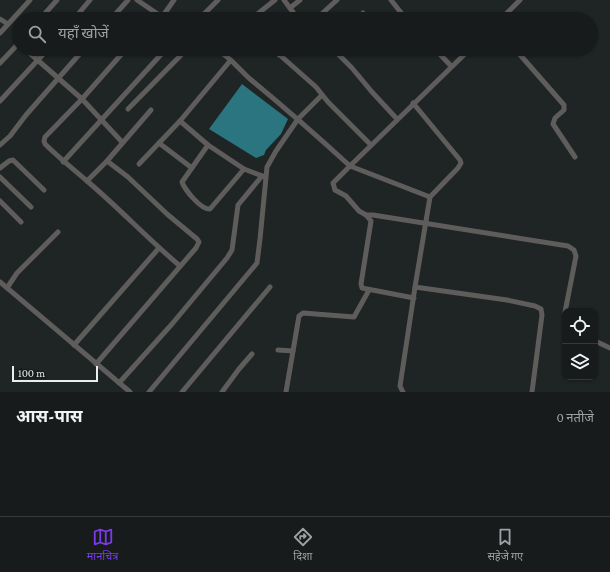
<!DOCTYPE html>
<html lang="hi">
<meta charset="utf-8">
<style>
body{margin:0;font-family:"Crimson Pro","Noto Sans Devanagari",serif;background:#242829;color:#f1f3f6}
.controls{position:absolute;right:12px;bottom:12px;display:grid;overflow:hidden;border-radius:8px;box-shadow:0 1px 3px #0004}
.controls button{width:36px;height:36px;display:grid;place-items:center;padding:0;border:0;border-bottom:1px solid #36393b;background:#171b1c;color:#f1f3f6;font:20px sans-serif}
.scale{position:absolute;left:12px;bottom:10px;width:86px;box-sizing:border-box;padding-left:4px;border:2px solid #eaedee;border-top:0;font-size:11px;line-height:14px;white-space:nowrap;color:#eaedee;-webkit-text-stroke:3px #161b1c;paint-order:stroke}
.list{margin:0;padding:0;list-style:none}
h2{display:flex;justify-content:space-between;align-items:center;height:52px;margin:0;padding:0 16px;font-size:17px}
h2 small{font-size:13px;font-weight:400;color:#9ea1a3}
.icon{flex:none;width:22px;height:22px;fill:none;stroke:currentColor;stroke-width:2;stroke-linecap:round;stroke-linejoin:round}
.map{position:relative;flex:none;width:610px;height:392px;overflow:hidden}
.search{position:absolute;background:#171b1c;box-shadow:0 1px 3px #0004;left:12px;right:12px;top:12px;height:44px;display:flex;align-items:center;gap:10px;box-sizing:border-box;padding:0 14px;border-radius:22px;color:#9ea1a3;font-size:15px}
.sheet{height:124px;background:#171b1c}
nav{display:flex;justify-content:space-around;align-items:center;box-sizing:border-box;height:56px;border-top:1px solid #36393b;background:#171b1c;font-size:11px;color:#9ea1a3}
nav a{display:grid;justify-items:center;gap:2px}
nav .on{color:#7c3aed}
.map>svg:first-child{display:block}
.water{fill:#2a7580}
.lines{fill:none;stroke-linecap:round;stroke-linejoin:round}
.street{stroke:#5f5c5c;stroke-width:5}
</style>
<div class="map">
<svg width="610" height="392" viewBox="0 0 610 392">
<rect width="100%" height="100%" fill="#1f2425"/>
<!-- water -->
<polygon class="water" points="242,84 288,119 281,134 266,150 264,155 256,158 209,129"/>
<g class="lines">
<!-- street -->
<g class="street">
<polyline points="137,0 165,19"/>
<polyline points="284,0 298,19"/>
<polyline points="391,0 406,19"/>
<polyline points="290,8 300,0"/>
<polyline points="162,17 174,0"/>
<polyline points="0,19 8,24"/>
<polyline points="40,19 57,0"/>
<polyline points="74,19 90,0"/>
<polyline points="111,19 128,0"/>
<polyline points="199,19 218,0"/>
<polyline points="251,19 275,0"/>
<polyline points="316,19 337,0"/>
<polyline points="357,19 363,13"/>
<polyline points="501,19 520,0"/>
<polyline points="0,33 30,0"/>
<polyline points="25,49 82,99 122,142"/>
<path d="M126,49L82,99L45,137L44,141L45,144C58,157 72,168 87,181C119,208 148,239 180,266"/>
<path d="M216,49C229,56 239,69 250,79C284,107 317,136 350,166L470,49"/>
<polyline points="273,49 316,87 328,102 370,144"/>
<polyline points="333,49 352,68 372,92 397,119"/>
<polyline points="435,49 451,66"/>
<polyline points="515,49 564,105 564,110 555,118 553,124 575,157"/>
<polyline points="279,55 285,49"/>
<polyline points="0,63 19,43"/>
<polyline points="0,101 48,49"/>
<polyline points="413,103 460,160 461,163 458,168 430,197 415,287"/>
<polyline points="128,109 187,49"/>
<polyline points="180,121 208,145 244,169 265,177"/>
<polyline points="159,143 192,168"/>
<polyline points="0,145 10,136 26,115 84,49"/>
<path d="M208,145L182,182C185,190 201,210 210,209L244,169"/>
<polyline points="63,162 166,49"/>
<polyline points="139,164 180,121 230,61"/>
<polyline points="0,168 9,161 13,160 44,190"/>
<polyline points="0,177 31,207"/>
<polyline points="87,181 107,161 151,110"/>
<polyline points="0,201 21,222"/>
<polyline points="366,215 373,215 568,246 574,250 576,256 565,312"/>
<polyline points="0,282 130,392"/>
<polyline points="7,288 17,273 58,232"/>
<polyline points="414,298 362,288 361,284 371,221 366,215 359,211 346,196 335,190 333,183 350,166 430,197"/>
<polyline points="595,341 610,348"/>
<polyline points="74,345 159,248"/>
<polyline points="278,350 293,351 299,316 303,313 354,317 369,290"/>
<polyline points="96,364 196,248 199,242 197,239 167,214 128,177 107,161"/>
<polyline points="119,383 172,324 227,258 232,250 238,205 262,176"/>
<polyline points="149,392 257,263 260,239 267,167 276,151 298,119 322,95"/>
<polyline points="182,392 270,287"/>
<polyline points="222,392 239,369 252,354"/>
<polyline points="286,392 293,351"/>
<polyline points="403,392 400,386 415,287 507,300 535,306 541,309 542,315 532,392"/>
</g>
</g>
</svg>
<div class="controls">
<button><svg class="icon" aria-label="locate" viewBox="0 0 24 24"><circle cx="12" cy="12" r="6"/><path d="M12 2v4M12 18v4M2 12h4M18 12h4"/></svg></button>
<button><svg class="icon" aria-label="layers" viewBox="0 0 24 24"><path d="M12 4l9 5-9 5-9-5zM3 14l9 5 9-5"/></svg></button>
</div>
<div class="scale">100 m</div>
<div class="search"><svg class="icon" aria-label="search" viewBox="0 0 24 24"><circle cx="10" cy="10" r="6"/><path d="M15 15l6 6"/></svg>यहाँ खोजें</div>
</div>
<section class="sheet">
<h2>आस-पास<small>0 नतीजे</small></h2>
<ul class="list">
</ul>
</section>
<nav>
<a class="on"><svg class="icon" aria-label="map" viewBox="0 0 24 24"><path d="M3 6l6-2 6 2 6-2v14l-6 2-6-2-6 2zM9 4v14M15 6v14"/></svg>मानचित्र</a>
<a><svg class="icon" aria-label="directions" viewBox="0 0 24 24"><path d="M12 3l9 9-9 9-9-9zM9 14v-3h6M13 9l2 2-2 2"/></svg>दिशा</a>
<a><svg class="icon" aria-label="saved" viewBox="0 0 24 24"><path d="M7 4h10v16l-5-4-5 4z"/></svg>सहेजे गए</a>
</nav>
